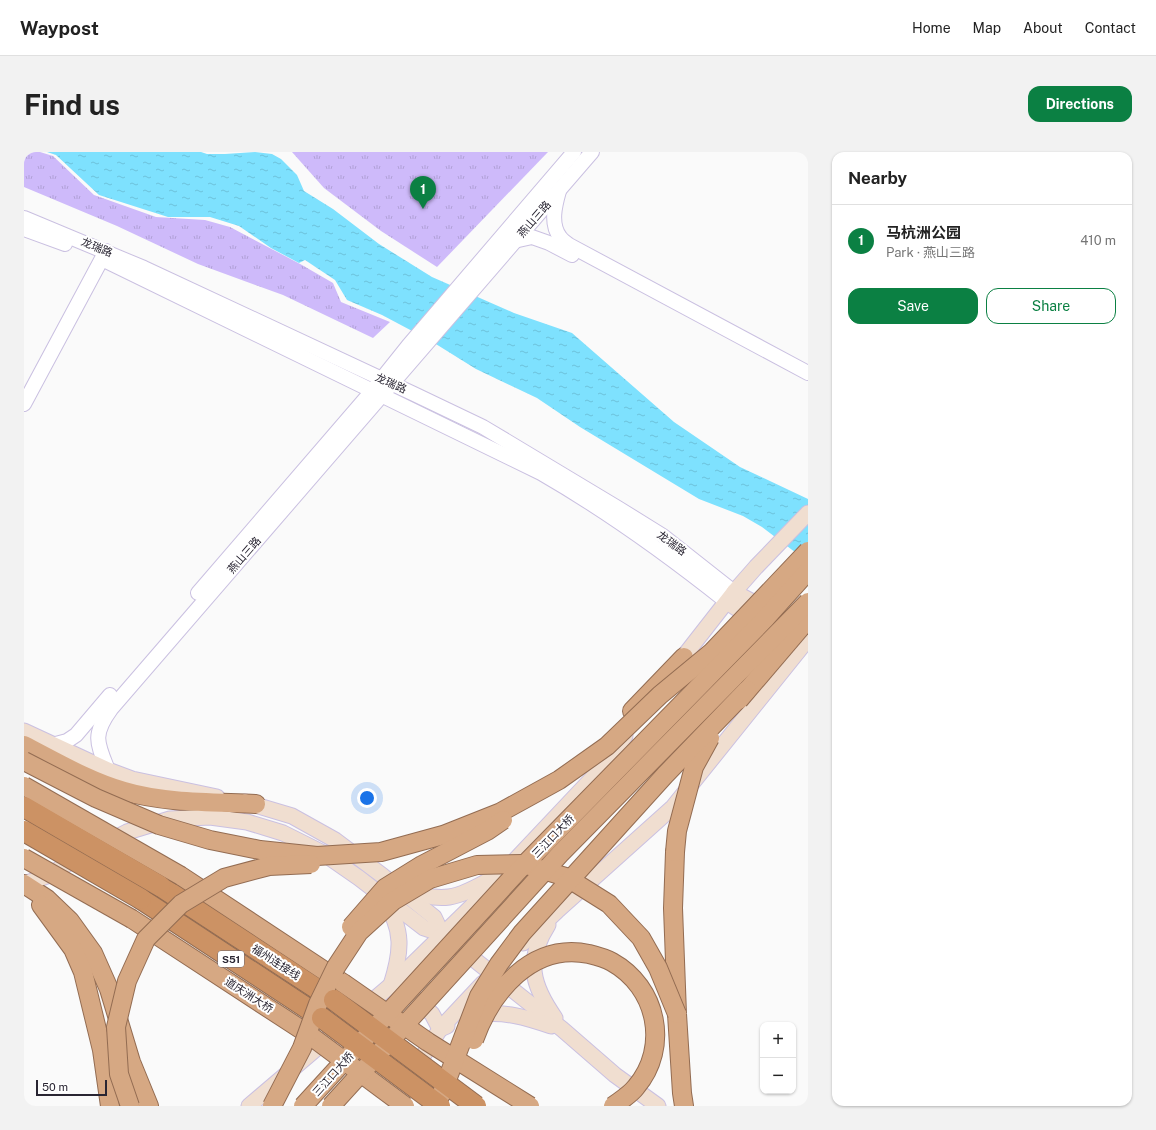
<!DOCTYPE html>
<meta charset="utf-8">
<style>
body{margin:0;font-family:"Public Sans","Noto Sans SC",sans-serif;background:#f2f2f2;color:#222}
.controls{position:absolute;right:12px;bottom:12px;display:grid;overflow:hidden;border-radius:8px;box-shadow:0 1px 3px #0004}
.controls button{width:36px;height:36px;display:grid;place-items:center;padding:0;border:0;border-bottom:1px solid #e0e0e0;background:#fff;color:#222;font:20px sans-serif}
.scale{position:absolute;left:12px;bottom:10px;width:71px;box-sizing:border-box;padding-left:4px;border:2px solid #292532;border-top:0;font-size:11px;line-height:14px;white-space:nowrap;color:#292532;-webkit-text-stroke:3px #fff;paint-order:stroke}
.you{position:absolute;left:343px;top:646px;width:14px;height:14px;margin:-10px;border:3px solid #fff;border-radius:50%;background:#1a73e8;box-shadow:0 0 0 6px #1a73e833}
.badge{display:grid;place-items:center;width:26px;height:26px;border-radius:50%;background:#0b8043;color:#fff;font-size:13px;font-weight:700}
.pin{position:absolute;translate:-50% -33px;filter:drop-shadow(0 1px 2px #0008)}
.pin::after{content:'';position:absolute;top:21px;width:14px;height:12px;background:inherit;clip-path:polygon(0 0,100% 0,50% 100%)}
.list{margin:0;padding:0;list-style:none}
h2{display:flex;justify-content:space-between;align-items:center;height:52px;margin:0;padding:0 16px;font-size:17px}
h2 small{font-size:13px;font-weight:400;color:#767676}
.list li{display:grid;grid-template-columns:26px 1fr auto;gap:12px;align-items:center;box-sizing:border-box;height:72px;padding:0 16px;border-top:1px solid #e0e0e0}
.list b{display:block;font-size:15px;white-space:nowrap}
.list p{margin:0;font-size:13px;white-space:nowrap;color:#767676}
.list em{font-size:13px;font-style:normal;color:#767676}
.actions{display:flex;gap:8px;padding:12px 16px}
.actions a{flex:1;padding:9px 0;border:1px solid #0b8043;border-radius:12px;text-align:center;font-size:14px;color:#0b8043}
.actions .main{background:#0b8043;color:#fff}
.map{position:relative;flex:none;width:784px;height:954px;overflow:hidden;border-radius:12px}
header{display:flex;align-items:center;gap:24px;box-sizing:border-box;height:56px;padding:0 20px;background:#fff;border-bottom:1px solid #e0e0e0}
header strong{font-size:19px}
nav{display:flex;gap:22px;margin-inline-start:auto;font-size:14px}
.intro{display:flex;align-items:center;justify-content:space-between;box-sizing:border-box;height:96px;padding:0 24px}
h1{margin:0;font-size:28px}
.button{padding:10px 18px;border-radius:12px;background:#0b8043;color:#fff;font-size:14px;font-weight:700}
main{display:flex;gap:24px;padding:0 24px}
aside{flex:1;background:#fff;border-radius:12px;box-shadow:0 1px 3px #0004}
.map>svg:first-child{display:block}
.park{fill:url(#park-tufts)}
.water{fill:url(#water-ripples)}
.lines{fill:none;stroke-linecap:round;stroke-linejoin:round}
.tertiary-casing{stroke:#cac0e1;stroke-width:16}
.secondary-casing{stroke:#cac0e1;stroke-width:17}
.trunk-casing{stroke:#936c52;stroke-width:20}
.motorway-casing{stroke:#936c52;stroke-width:22}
.tertiary{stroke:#fff;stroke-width:14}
.secondary{stroke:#f0ded0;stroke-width:15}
.trunk{stroke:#d6a883;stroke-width:18}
.motorway{stroke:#cc9264;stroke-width:20}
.trunk-bridge-casing{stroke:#936c52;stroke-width:20;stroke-linecap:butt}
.motorway-bridge-casing{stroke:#936c52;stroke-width:22;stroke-linecap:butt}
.trunk-bridge{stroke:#d6a883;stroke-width:18}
.motorway-bridge{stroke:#cc9264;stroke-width:20}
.labels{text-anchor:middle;stroke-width:4;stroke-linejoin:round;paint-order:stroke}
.shield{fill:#fff;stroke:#696670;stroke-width:1}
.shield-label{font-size:10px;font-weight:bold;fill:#292532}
.street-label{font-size:11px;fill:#292532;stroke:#fff}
</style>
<header>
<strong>Waypost</strong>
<nav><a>Home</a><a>Map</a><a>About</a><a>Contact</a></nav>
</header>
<div class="intro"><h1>Find us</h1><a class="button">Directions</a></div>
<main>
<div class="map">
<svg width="784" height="954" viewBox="0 0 784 954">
<defs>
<pattern id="park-tufts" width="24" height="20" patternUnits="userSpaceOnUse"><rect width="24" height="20" fill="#cebafa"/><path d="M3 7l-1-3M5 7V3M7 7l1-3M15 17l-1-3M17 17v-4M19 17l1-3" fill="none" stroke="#b1a0d7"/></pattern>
<pattern id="water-ripples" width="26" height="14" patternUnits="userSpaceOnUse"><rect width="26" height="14" fill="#7ee1fe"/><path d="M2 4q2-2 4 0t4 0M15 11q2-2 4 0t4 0" fill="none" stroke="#6dc1da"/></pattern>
</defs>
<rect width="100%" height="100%" fill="#fafafa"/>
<!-- park -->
<g class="park">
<polygon points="0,0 16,0 29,4 70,43 132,65 181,68 206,75 278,113 309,131 317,150 366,170 349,186 259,143 174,112 93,74 0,35"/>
<polygon points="268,0 524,0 413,115 357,79 300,36"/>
</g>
<!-- water -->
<polygon class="water" points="23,0 177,0 183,2 201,2 231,0 248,2 257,7 273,23 280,39 309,57 355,92 408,125 490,161 548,181 650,270 716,315 784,347 784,410 738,375 719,364 675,347 556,275 513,246 452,217 407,189 358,163 323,148 311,128 281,108 275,111 247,96 215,74 186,65 144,65 75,43 32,3"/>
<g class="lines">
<defs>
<g id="tertiary">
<path d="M535,39C531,53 526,72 536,85C538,88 542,91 545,93L784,221"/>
<polyline points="0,66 120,116 390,242 459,275 594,356 639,384 710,440"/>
<polyline points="0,77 41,92"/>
<polyline points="490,89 508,85 525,91 548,103"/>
<path d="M82,109L517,321C583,359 644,403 703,450"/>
<polyline points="0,252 82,99"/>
<polyline points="174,441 348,239 384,194 550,0"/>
<polyline points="28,593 43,589 52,583 86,543"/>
<path d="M84,618C73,591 68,583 87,557L568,0"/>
</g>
<g id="secondary">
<polyline points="710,440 742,457"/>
<polyline points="703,450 762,489"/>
<polyline points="653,513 710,440 732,415 784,361"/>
<polyline points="0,579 84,618 108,627 193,645"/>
<polyline points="221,650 268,664 311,688 359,724 410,765 418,782"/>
<polyline points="0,732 23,724 62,701 103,680 146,667 186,665 223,670 259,681 299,701 335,726 400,776 418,782 538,877 591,923 634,954"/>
<path d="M381,736C417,753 434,746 467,727"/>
<path d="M359,749C381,776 377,802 367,833L386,841L408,862L416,877L423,874"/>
<path d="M524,773C501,809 508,833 531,866"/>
<polyline points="499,791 533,759 649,655 784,487"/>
<path d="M453,863C478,858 504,866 527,874"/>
<polyline points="389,920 416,877 459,831"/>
<polyline points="225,954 367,833 448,754 577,617 601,584"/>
</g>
<g id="trunk">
<polyline points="608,559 660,505"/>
<path d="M0,593C33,610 65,629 100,639C140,651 190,650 232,652"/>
<polyline points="651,700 649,756 653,862 658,941 660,954"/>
<polyline points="157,724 319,831"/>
<polyline points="0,732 23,747 46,769 69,801 85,837 107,910 125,954"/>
<polyline points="17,753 49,797 59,820 78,898 86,954"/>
<polyline points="108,767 284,882"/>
</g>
<g id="motorway">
<polyline points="136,734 310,848"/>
<polyline points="117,747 298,866"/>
</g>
</defs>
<!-- tertiary casing -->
<use href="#tertiary" class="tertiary-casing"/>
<!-- secondary casing -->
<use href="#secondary" class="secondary-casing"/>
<!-- trunk casing -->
<use href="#trunk" class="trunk-casing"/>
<!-- motorway casing -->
<use href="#motorway" class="motorway-casing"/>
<!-- tertiary -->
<use href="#tertiary" class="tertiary"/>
<!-- secondary -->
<use href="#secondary" class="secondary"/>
<!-- trunk -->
<use href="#trunk" class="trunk"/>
<!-- motorway -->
<use href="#motorway" class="motorway"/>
<defs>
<g id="trunk-bridge">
<polyline points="715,548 784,467"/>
<polyline points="0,609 72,646 135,673 186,688 236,698 293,704 357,700 419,683 477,660 535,628 583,594 636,543 688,500 784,399"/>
<polyline points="0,634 157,724"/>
<polyline points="651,700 653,679 670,615 686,586"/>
<polyline points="0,706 108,767"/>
<polyline points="327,775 361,736 398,713 463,679 479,668"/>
<polyline points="319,831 404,890 506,954"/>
<polyline points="284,882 381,954"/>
<path d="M450,888C467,840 508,790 565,802C573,804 581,806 588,810C633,835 646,895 612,935C606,943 597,948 589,954"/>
<polyline points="106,954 95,922 92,875 103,829 122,787 157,752 200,726 245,714 287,712"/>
<polyline points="248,954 278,896 294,852 312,815 335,780 369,749 406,727 453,713 499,712 542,725 585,752 617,786 634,816 653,862"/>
<polyline points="279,954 495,718 741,467 784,419"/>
<polyline points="307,954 536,702 784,450"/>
<polyline points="410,954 418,941 455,844 475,812 498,781 641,623 723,538"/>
</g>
<g id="motorway-bridge">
<polyline points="0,655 136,734"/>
<polyline points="0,679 117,747"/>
<polyline points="310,848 452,954"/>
<polyline points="298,866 416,954"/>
</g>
</defs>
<!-- trunk-bridge casing -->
<use href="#trunk-bridge" class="trunk-bridge-casing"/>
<!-- motorway-bridge casing -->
<use href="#motorway-bridge" class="motorway-bridge-casing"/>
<!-- trunk-bridge -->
<use href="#trunk-bridge" class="trunk-bridge"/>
<!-- motorway-bridge -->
<use href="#motorway-bridge" class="motorway-bridge"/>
</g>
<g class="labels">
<!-- shield labels -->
<rect class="shield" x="194" y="799" width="26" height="16" rx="3"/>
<g class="shield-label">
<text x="207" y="811">S51</text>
</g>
<!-- street labels -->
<g class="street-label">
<text transform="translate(510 67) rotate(-49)" y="4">燕山三路</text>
<text transform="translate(73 95) rotate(22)" y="4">龙瑞路</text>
<text transform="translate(367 231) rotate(24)" y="4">龙瑞路</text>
<text transform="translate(648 391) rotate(36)" y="4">龙瑞路</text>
<text transform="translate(220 403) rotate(-49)" y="4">燕山三路</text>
<text transform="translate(529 684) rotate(-46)" y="4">三江口大桥</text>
<text transform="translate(252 810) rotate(33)" y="4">福州连接线</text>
<text transform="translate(225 843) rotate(33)" y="4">道庆洲大桥</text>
<text transform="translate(309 922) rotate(-48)" y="4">三江口大桥</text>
</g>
</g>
</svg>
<div class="controls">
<button>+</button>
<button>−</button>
</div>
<div class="scale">50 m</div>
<div class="you"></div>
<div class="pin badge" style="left:399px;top:57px">1</div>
</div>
<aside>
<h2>Nearby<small></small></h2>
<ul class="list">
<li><span class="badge">1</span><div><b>马杭洲公园</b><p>Park · 燕山三路</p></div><em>410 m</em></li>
</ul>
<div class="actions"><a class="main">Save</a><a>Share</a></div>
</aside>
</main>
